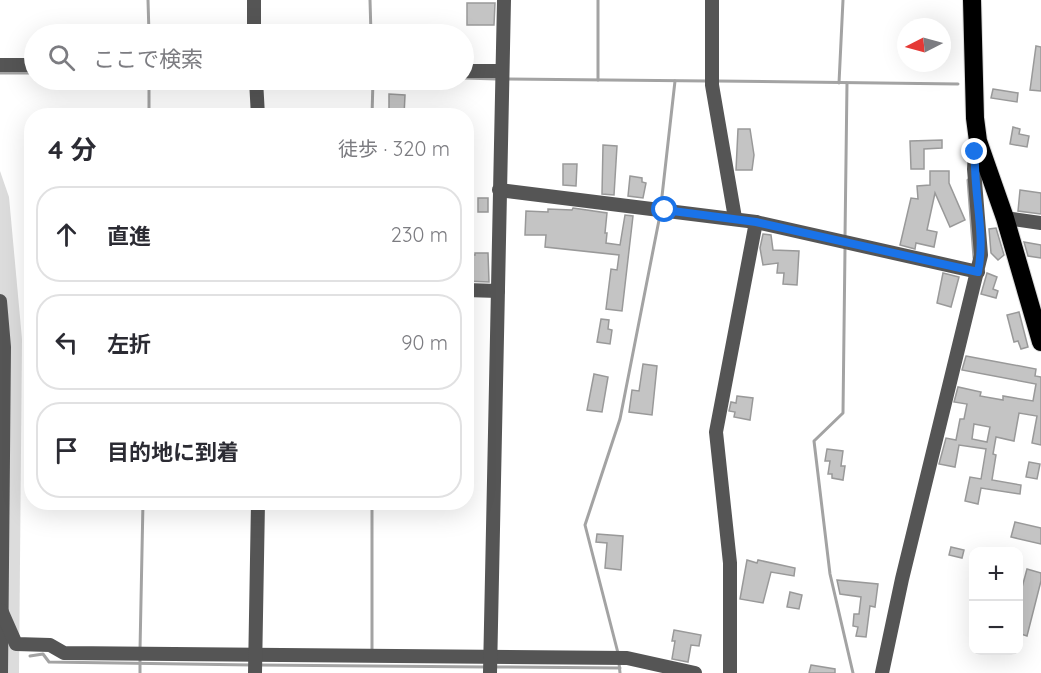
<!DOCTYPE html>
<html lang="ja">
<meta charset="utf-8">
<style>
body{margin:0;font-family:Quicksand,"Noto Sans JP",sans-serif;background:#f2f2f3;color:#2b2b33}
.controls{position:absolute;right:18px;bottom:18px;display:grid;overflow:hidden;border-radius:12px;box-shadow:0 6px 24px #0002}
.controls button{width:54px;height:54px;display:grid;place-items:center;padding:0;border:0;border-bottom:2px solid #e1e1e2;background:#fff;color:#2b2b33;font:30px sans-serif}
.compass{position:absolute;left:897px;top:18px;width:54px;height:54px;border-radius:50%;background:#fff;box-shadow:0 6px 24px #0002;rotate:264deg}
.stop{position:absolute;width:18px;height:18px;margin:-14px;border:4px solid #1a73e8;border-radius:50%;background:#fff}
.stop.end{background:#1a73e8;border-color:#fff;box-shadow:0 2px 6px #0008}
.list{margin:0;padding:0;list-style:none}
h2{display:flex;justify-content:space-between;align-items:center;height:78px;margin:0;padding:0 24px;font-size:26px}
h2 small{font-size:20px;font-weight:400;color:#7c7c81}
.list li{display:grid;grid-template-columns:39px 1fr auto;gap:18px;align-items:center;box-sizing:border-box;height:96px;margin:0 12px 12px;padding:0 12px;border:2px solid #e1e1e2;border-radius:24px}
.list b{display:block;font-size:22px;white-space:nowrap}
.list em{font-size:20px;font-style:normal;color:#7c7c81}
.icon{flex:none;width:33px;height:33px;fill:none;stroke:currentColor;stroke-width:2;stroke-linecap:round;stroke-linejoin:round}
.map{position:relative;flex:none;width:1041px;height:673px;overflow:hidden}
.search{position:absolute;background:#fff;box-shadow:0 6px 24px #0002;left:24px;top:24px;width:450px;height:66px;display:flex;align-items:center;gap:15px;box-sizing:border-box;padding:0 21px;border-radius:33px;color:#7c7c81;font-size:22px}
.panel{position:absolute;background:#fff;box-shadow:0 6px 24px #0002;left:24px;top:108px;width:450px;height:402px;border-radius:24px}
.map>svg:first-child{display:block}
.grass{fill:#dcdcdc}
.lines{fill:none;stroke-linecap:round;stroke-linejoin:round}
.stream{stroke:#a3a3a3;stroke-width:3}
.building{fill:#c4c4c4;stroke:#999;stroke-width:1.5;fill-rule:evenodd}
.highway-casing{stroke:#dbdbdb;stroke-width:20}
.minor{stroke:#555;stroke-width:14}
.highway{stroke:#000;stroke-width:18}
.route{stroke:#1a73e8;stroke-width:8}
</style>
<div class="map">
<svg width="1041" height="673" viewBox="0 0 1041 673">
<rect width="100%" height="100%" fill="#fff"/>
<!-- grass -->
<polygon class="grass" points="0,171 9,197 22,339 19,673 0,673"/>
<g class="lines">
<!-- stream -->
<g class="stream">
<polyline points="148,0 149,34"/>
<polyline points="370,0 371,34"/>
<polyline points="0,73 34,73"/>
<polyline points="464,78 497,79"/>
<polyline points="507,79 707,81"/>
<polyline points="598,80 598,0"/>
<polyline points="717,81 958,84"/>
<polyline points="839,83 843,0"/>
<polyline points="149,116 149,80"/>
<polyline points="372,116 373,80"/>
<polyline points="968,180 974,258"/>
<polyline points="661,205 675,81"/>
<polyline points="845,237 847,83"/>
<polyline points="845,249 843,413 814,441 830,574 853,673"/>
<polyline points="372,649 372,502"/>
<polyline points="140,650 143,502"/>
<polyline points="618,653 585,525 620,419 660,215"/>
<polyline points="30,656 43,654 49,662 252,665"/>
<polyline points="619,663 620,673"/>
<polyline points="259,665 486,667"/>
<polyline points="496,667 620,668"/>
<polyline points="140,673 140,657"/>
</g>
</g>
<!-- building -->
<g class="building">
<polygon points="467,3 495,3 494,25 467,25"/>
<polygon points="1036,46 1041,47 1041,91 1030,90"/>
<polygon points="993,89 1018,93 1017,102 991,98"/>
<polygon points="389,94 405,95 404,116 389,116"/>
<polygon points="1013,127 1020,129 1019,134 1029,136 1027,147 1010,144"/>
<polygon points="738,129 750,129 754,155 752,170 736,170"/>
<polygon points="942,140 942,148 924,149 924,169 911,169 910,141"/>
<polygon points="603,145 617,146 614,195 602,194"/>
<polygon points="563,164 577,164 576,186 563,185"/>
<polygon points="930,171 949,171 949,183 965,220 950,227 935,193 927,230 937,232 934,247 916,243 915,249 900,245 911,198 918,199 917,186 930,185"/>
<polygon points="630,176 642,178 642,182 646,183 643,198 628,196"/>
<polygon points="1020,190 1041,193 1041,214 1018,211"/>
<rect x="478" y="198" width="10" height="14"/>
<polygon points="573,208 607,213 605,233 607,233 606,243 620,245 625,215 633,216 622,311 606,309 611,269 617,270 619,255 545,247 546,235 525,235 526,211 548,212 548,209 572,210"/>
<polygon points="996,228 1004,255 998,260 991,253 989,229"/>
<polygon points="763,234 771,235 773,250 799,251 797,285 783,284 784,273 777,273 778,263 763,265 760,248"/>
<polygon points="1024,242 1041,245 1041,258 1028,256"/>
<polygon points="475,253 488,253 489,282 466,281 466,255 475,255"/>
<polygon points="943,273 959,277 951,307 937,303"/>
<polygon points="987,273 997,277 993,289 998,291 996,298 981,294"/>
<polygon points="1019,312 1028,347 1021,349 1018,341 1014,342 1007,315"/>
<polygon points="601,319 609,320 608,329 612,330 610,344 597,342"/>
<path d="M966,356L1036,369L1035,376L1041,377V445L1032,443L1037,416L1019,413L1014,441L996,437L993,454L996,455L992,480L1021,485L1020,494L981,488L978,504L965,501L970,477L981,479L986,449L959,445L955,467L939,464L946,438L956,440L960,419H964L967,404L954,402L958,387L981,392L980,396L1003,400V396L1033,401L1036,384L962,370ZM974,424L990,427L987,442L972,439Z"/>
<polygon points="643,364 657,366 652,415 629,412 632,390 639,391"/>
<polygon points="594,374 608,377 602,412 587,410"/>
<polygon points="737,396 753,398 750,420 734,417 735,412 729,411 731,402 736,403"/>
<polygon points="827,449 843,451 841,466 845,466 843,480 832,478 832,474 828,474 830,461 825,461"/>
<polygon points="1029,462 1040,464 1037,479 1026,477"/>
<polygon points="1015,522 1041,528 1041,544 1011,537"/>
<polygon points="597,534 623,536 621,570 605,568 607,543 596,542"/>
<polygon points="951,547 964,550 962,558 949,555"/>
<polygon points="747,560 757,563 758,560 795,568 794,576 771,572 763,603 740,599"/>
<polygon points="1027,569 1041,573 1041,581 1027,636 1018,633 1020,603 1018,602"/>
<polygon points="837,580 878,584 875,607 870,606 866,637 856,636 858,627 853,626 854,614 859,614 861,597 840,594"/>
<polygon points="790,592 802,595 799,609 787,607"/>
<polygon points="674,630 701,635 699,646 691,645 688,662 672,659 675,641 672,641"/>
<polygon points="811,665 835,669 835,673 809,673"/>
</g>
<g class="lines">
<defs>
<polyline id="highway" points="972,0 975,118 978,141 1005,218 1041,342"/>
</defs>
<!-- highway casing -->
<use href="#highway" class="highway-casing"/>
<!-- minor -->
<g class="minor">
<polyline points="254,0 254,34"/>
<polyline points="712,0 712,85 735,218"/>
<polyline points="0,65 34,65"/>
<polyline points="464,71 501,71"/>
<polyline points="256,80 258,116"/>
<polyline points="499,190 756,222 978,272"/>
<polyline points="1005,218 1041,223"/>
<polyline points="466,290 498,291"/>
<polyline points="0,301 4,347 1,673"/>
<polyline points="1,610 16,644 50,645 64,653 627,658 695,673"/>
<polyline points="255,673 258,502"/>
<polyline points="490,673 504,0"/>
<polyline points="730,673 730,563 716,432 756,222"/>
<polyline points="882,673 902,579 981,255 974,169 975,152 978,142"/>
</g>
<!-- highway -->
<use href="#highway" class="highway"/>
</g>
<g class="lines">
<!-- route -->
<path class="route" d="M665,210L756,222L978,272C986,233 973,192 975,152"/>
</g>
</svg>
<div class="controls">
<button>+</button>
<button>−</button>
</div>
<svg class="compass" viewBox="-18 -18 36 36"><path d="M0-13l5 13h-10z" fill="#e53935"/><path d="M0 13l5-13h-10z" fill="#7c7c81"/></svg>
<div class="stop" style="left:665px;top:210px"></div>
<div class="stop end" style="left:975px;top:152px"></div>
<div class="search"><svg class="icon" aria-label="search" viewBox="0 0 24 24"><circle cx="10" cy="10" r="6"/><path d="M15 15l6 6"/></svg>ここで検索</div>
<section class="panel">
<h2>4 分<small>徒歩 · 320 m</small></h2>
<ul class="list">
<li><svg class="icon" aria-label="ahead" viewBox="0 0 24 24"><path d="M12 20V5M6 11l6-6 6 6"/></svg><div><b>直進</b></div><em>230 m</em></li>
<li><svg class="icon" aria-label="left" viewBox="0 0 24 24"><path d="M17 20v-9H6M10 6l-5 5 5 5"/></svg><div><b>左折</b></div><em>90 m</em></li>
<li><svg class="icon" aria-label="arrive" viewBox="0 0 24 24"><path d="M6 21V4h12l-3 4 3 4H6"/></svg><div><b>目的地に到着</b></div></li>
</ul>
</section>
</div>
